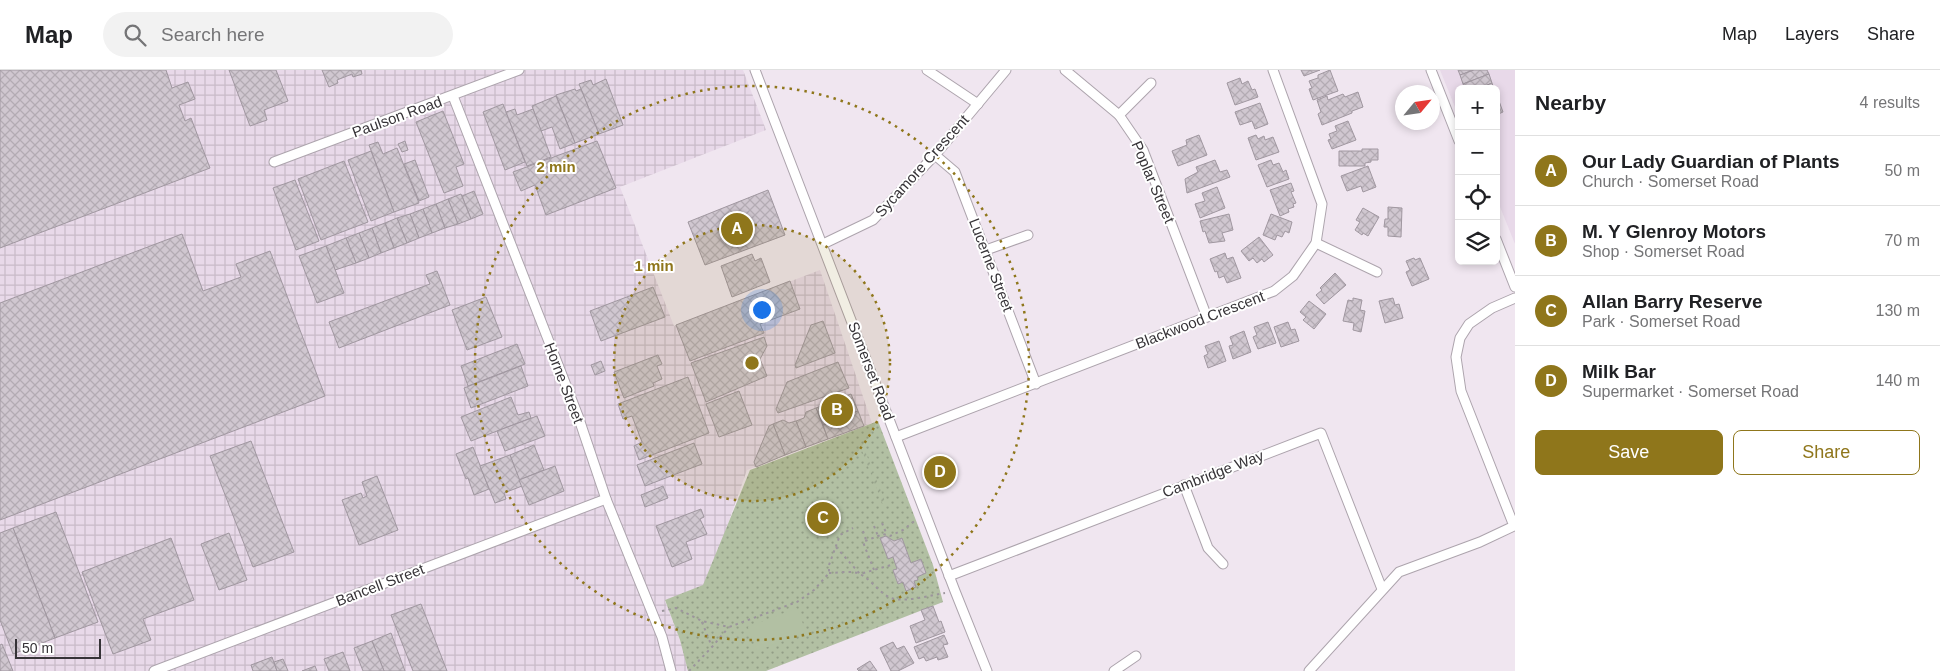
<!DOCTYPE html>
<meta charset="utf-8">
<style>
body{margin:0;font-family:Arial,sans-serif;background:#f2f2f2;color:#202124}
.controls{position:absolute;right:15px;top:15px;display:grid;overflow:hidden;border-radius:8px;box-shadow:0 2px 8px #0003}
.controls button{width:45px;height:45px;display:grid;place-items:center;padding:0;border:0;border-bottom:1px solid #e0e0e0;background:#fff;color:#202124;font:25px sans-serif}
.compass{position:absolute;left:1395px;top:15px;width:45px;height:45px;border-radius:50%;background:#fff;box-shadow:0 2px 8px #0003;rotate:61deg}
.scale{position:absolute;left:15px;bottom:12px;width:86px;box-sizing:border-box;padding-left:5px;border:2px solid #363337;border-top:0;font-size:14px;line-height:18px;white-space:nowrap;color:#363337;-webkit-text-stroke:4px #fff;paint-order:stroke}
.you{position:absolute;left:761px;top:239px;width:18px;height:18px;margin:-12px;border:4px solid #fff;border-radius:50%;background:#1a73e8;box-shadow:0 0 0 8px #1a73e833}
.badge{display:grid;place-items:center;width:32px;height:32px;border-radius:50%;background:#8f761b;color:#fff;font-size:16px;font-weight:700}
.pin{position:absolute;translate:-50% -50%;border:2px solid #fff;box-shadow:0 1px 5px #0006}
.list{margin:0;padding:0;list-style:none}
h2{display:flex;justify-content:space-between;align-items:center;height:65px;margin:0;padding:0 20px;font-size:21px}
h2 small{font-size:16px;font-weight:400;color:#757577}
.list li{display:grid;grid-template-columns:32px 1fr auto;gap:15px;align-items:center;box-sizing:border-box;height:70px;padding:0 20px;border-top:1px solid #e0e0e0}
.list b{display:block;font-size:19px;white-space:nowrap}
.list p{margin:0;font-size:16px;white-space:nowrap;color:#757577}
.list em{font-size:16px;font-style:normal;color:#757577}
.actions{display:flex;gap:10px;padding:15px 20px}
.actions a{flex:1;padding:11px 0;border:1px solid #8f761b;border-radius:8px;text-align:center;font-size:18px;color:#8f761b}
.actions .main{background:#8f761b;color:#fff}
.icon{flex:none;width:28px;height:28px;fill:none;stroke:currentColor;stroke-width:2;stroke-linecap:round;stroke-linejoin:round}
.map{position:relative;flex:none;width:1515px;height:601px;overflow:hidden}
header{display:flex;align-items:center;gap:30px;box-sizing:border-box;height:70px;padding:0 25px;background:#fff;border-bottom:1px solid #e0e0e0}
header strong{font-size:24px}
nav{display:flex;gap:28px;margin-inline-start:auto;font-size:18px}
.search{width:350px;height:45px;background:#f2f2f2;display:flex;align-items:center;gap:12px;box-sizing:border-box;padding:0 18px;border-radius:28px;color:#757577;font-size:19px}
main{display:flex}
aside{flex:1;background:#fff}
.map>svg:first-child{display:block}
.built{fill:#e8d9e9}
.industrial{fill:url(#industrial-grid)}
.grass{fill:url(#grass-dots)}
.garden{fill:url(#garden-furrows)}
.pitch{fill:#b2c0a3}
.building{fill:url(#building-cross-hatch);stroke:#a097a0}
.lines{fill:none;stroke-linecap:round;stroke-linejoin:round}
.street-casing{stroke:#ada4ad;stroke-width:11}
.path{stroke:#9c959c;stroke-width:2;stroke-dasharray:2.5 4;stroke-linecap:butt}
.street{stroke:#fff;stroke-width:9}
.ring{fill:none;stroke:#8f761b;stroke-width:2.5;stroke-dasharray:2.5 5}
.labels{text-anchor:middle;stroke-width:4;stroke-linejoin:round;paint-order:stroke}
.street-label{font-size:15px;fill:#363337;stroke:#fff}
.centre{fill:#8f761b;stroke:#fff;stroke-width:2.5}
.ring-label{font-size:15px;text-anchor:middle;font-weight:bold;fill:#8f761b;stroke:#fff;stroke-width:4;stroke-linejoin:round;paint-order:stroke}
</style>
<header>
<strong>Map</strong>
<div class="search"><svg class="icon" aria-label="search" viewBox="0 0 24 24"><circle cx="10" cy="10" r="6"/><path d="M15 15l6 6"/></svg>Search here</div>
<nav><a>Map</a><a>Layers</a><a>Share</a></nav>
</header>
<main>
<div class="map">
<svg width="1515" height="601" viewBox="0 0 1515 601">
<defs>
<pattern id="industrial-grid" width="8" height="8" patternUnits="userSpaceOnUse" patternTransform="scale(1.25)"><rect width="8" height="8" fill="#e8d9e9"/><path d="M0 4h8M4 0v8" fill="none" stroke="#c8bbc8"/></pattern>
<pattern id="grass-dots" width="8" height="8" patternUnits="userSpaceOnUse" patternTransform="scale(1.25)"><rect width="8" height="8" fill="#b2c0a3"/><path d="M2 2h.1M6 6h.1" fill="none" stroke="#929d86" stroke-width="1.8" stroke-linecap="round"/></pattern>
<pattern id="garden-furrows" width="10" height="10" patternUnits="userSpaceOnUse" patternTransform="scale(1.25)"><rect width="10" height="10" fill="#b2c0a3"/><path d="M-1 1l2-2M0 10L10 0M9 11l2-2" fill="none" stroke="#929d86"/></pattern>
<pattern id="building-cross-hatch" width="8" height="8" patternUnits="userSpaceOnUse" patternTransform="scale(1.25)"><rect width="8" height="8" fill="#d0c7d0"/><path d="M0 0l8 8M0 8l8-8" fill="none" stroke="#b3abb3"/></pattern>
</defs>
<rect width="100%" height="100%" fill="#f0e6f0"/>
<!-- built -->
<polygon class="built" points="1440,0 1515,0 1515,174 1496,127 1496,19 1459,19 1459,47"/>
<!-- industrial -->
<polygon class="industrial" points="0,0 743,0 766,60 620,117 674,256 820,200 872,353 747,400 705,519 665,531 683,578 688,601 0,601"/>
<!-- grass -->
<polygon class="grass" points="878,351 933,495 943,532 766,601 688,601 680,570 665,530 703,515 750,400"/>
<!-- garden -->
<polygon class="garden" points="863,376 886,434 883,435 861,378"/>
<!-- pitch -->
<polygon class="pitch" points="797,538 806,562 757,581 748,557"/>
<!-- building -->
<g class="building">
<polygon points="0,0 166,0 172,18 188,12 195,29 179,35 185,51 191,48 210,98 0,178"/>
<polygon points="229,0 276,0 288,31 264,40 267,50 250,56"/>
<polygon points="322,0 361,0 362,4 353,7 352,4 337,10 338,13 329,17"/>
<polygon points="1301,0 1320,0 1304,6"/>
<polygon points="1330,0 1338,21 1313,30 1309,19 1312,18 1309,11 1318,8 1318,5"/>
<polygon points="1458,0 1474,0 1460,5"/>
<polygon points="1474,0 1487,0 1489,4 1463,14 1460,5"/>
<polygon points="1489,4 1492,13 1478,19 1465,19 1463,14"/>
<polygon points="1240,8 1242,14 1248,11 1252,20 1255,19 1258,27 1235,35 1227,13"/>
<polygon points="606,9 623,55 599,64 579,14 591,10 593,15"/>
<polygon points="1492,13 1494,19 1478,19"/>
<polygon points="575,19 576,21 581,19 599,64 575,73 556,25"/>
<polygon points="1358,22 1363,37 1352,41 1352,43 1322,55 1318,44 1321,42 1317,30 1327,26 1328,30 1343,24 1345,27"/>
<polygon points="556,26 575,73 560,79 552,57 541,61 532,36"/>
<polygon points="1499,31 1503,42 1496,45 1496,32"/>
<polygon points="1260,33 1268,54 1255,59 1252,51 1240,55 1235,42"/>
<polygon points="503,34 525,92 505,100 483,42"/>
<polygon points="515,39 517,45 533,39 551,87 527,96 506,42"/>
<polygon points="443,41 464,94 456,97 463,116 444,123 416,52"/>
<polygon points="1348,51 1356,70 1332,79 1328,70 1331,69 1329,64 1337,61 1335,56"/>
<polygon points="1199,65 1207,85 1178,96 1172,81 1187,75 1186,70"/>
<polygon points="1256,65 1258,69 1264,66 1265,70 1273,67 1279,82 1256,90 1248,68"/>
<polygon points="405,71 408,80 402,82 398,74"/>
<polygon points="597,71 616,118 546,145 535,115 521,121 513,102"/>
<polygon points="378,72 383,84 397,78 419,133 394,142 369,75"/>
<polygon points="1362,79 1378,79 1378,90 1371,90 1371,92 1365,93 1365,96 1339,96 1339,81 1362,81"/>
<polygon points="371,81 394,142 371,151 348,90"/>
<polygon points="415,90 429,127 419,131 404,94"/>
<polygon points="1215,90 1220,102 1227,100 1230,107 1187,123 1185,109 1198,102 1196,97"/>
<polygon points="1271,90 1273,95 1279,93 1283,102 1286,100 1289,109 1267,117 1258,95"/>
<polygon points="344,91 368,152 321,170 298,109"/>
<polygon points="1368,96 1376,117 1363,122 1361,116 1347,121 1341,106"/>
<polygon points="295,110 319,171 296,180 273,118"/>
<polygon points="1291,113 1294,121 1291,122 1296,133 1293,134 1294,137 1288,139 1289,142 1280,146 1270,120"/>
<polygon points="1217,117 1225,138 1200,148 1195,134 1205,131 1202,123"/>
<polygon points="768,120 785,165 705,195 688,152"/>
<polygon points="474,121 483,144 471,149 462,126"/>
<polygon points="461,124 471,149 458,154 448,129"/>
<polygon points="448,129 458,154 445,158 436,134"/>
<polygon points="436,134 445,158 432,163 423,139"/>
<polygon points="1388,137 1402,138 1401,167 1388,166 1388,157 1384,157 1385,149 1388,149"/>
<polygon points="1363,138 1379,147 1368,166 1363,163 1362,165 1355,160 1360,152 1356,150"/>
<polygon points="423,139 432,163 419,168 410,144"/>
<polygon points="410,144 419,168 407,173 397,148"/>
<polygon points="1229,144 1233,160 1222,163 1225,171 1209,173 1205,161 1203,162 1200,151"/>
<polygon points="1271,144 1292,152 1289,163 1285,161 1282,167 1277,165 1275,170 1263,165"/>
<polygon points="397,148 407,173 394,178 385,153"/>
<polygon points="385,153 394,178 381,183 372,158"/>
<polygon points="372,158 381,183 369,188 359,163"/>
<polygon points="359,163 369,188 356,193 346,168"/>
<polygon points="182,164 203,221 241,207 236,194 270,181 325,326 0,450 0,233"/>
<polygon points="1259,167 1273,185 1264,192 1262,189 1257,193 1253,188 1249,191 1241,181"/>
<polygon points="346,168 356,193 335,200 326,176"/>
<polygon points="326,176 344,223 317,233 299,186"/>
<polygon points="1225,183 1227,189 1233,187 1241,208 1227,213 1224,206 1219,208 1217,201 1215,202 1210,189"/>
<polygon points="752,184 755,191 761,188 770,212 732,227 721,196"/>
<polygon points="1414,188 1415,190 1420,188 1429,209 1412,216 1406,202 1410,200 1406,191"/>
<polygon points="437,201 450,235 339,278 329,252 430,214 426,205"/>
<polygon points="1335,203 1346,215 1324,234 1316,225 1322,220 1320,218"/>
<polygon points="790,211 800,239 760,254 764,263 690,291 676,255"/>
<polygon points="653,217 665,247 601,271 590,241"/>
<polygon points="486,227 502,267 467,280 452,240"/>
<polygon points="1353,228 1362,230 1360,240 1365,241 1361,262 1353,260 1354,253 1343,251 1348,230 1353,231"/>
<polygon points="1393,228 1395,235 1399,234 1403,248 1385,253 1379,231"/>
<polygon points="1309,231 1326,244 1314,259 1303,250 1306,247 1300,242"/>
<polygon points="823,251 835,283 796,298 795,295 811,255"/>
<polygon points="1268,252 1276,273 1258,279 1253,267 1257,265 1254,257"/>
<polygon points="1288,252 1291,260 1295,259 1299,271 1281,277 1274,257"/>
<polygon points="1244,261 1251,282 1233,289 1229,276 1233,275 1230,267"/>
<polygon points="764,267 767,276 760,289 767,306 706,332 691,293"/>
<polygon points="1219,271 1226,291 1208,298 1204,286 1208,284 1205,276"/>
<polygon points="517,274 525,294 468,316 461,296"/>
<polygon points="658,285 662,294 657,296 662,309 653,313 654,316 624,328 614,302"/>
<polygon points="601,291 605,301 595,305 591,295"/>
<polygon points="838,292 849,318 778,343 776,339 787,312"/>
<polygon points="521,296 528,316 471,338 464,318"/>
<polygon points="688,307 709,363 639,390 634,376 642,372 632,346 623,349 618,334"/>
<polygon points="739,321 752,355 719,367 706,334"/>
<polygon points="851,324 858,341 823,355 816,338"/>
<polygon points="511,327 518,345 529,342 531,348 471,371 461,347"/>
<polygon points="816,338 828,369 806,377 796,351 804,348 806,342"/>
<polygon points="858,341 864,356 828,369 823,355"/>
<polygon points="537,346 545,366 505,381 497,361"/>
<polygon points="783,350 789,353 796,351 806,377 785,385 773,354"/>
<polygon points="773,354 785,385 756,397 754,392 769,356"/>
<polygon points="251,371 294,482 253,497 210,386"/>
<polygon points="694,373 702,394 645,416 637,395"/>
<polygon points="534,375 544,400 519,410 510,385"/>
<polygon points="473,377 489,419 474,425 468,408 466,409 456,384"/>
<polygon points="510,385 522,416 504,423 506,429 495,433 480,396"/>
<polygon points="555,396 564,421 529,435 519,410"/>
<polygon points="377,406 398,460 359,475 342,430 361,423 363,428 367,426 362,412"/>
<polygon points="663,416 668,428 645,437 641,425"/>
<polygon points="701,439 704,447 700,449 707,464 686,472 692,489 672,497 656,456"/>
<polygon points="56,442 98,552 55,568 13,458"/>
<polygon points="13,458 55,568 13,584 0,550 0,463"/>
<polygon points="229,463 247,510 219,520 201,474"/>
<polygon points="886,466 894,471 902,468 911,493 921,489 926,503 917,507 918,510 914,511 916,517 906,521 903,512 898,514 893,500 897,499 893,487 888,489 880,468"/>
<polygon points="171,468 194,530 143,549 151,570 113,584 82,502"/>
<polygon points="421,534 447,601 413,601 391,545"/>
<polygon points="933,536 939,552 941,551 945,562 916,573 910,556 925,550 921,540"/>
<polygon points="391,563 405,601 384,601 372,571"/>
<polygon points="944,565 948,574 943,575 948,587 938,590 937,587 926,591 924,587 919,589 914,577"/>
<polygon points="372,571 384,601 363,601 354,578"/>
<polygon points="893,572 897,579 904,576 914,593 898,601 891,601 880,578"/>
<polygon points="2,574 13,601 0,601 0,575"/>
<polygon points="343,582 350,601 329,601 324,589"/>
<polygon points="272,587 277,601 253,601 251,595"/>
<polygon points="283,589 288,601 277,601 274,592"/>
<polygon points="870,591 877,601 859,601 857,599"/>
<polygon points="315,596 317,601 302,601"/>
</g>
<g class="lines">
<defs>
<g id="street">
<polyline points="755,0 955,521 987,601"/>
<polyline points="927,0 978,34"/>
<polyline points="1065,0 1119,45 1143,80 1207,247"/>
<polyline points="1431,0 1459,71"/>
<polyline points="453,26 578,346 606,429 662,567 671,601"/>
<polyline points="1119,45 1151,13"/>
<polyline points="935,85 955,102 1036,314"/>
<polyline points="274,92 519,0"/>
<polyline points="1496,169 1515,217"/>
<polyline points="1316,173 1377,202"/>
<polyline points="823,174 873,150 935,85 1006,0"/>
<polyline points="986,180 1028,165"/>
<polyline points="896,367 1274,221 1293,206 1316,173 1322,134 1273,0"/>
<polyline points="1184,415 1208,478 1223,494"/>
<polyline points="949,506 1321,363 1382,519"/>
<polyline points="154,601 606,429"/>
<polyline points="1114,601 1136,586"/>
<polyline points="1309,601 1399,502 1480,472 1514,456 1461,321 1456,287 1460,268 1469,254 1492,238 1515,228"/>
</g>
</defs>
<!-- street casing -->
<use href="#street" class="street-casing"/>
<!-- path -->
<g class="path">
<polyline points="882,453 887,465"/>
<polyline points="874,456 878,466"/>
<polyline points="863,461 866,470"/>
<polyline points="836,477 860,504 891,495"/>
<polyline points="874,500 863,472 883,464 890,466 903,460 917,449"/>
<path d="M829,503C839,503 852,500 860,504C872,510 879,523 891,528C903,533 932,525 945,523"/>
<polyline points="662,541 676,538 702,551 729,557 797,532 814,520 829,503 829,495 840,465 853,458"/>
<polyline points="702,552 712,577"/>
<polyline points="689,601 712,577 729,557"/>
</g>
<!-- street -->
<use href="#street" class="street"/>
</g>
<!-- distance rings -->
<circle cx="752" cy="293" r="138" fill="#8f761b" fill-opacity=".12"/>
<g class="ring">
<circle cx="752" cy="293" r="138"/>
<circle cx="752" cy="293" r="277"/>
</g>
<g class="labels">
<!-- street labels -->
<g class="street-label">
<text transform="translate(397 47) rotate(-20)" y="5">Paulson Road</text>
<text transform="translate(922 96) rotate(-48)" y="5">Sycamore Crescent</text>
<text transform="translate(1153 112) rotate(67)" y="5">Poplar Street</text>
<text transform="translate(991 195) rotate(69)" y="5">Lucerne Street</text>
<text transform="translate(1200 250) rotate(-21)" y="5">Blackwood Crescent</text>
<text transform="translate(871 301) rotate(69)" y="5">Somerset Road</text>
<text transform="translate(564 313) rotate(69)" y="5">Horne Street</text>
<text transform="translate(1213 404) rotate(-21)" y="5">Cambridge Way</text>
<text transform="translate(380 515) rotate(-21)" y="5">Bancell Street</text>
</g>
</g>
<circle cx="752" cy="293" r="8" class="centre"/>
<g class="ring-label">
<text x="556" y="102">2 min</text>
<text x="654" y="201">1 min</text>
</g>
</svg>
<div class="controls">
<button>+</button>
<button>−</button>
<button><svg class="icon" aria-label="locate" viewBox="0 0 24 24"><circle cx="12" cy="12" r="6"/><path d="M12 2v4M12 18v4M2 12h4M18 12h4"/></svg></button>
<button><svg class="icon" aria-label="layers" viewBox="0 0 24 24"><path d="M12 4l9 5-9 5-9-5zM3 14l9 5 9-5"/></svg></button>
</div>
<svg class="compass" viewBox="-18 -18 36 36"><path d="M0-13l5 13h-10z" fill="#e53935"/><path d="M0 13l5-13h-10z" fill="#757577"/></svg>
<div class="scale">50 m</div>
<div class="you"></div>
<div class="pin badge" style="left:737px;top:159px">A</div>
<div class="pin badge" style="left:837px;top:340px">B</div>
<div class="pin badge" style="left:823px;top:448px">C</div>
<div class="pin badge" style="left:940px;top:402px">D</div>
</div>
<aside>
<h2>Nearby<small>4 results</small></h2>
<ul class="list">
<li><span class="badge">A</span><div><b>Our Lady Guardian of Plants</b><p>Church · Somerset Road</p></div><em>50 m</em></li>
<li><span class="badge">B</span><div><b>M. Y Glenroy Motors</b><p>Shop · Somerset Road</p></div><em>70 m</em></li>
<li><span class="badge">C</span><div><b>Allan Barry Reserve</b><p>Park · Somerset Road</p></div><em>130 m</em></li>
<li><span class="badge">D</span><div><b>Milk Bar</b><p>Supermarket · Somerset Road</p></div><em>140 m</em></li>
</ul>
<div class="actions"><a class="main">Save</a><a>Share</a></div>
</aside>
</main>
